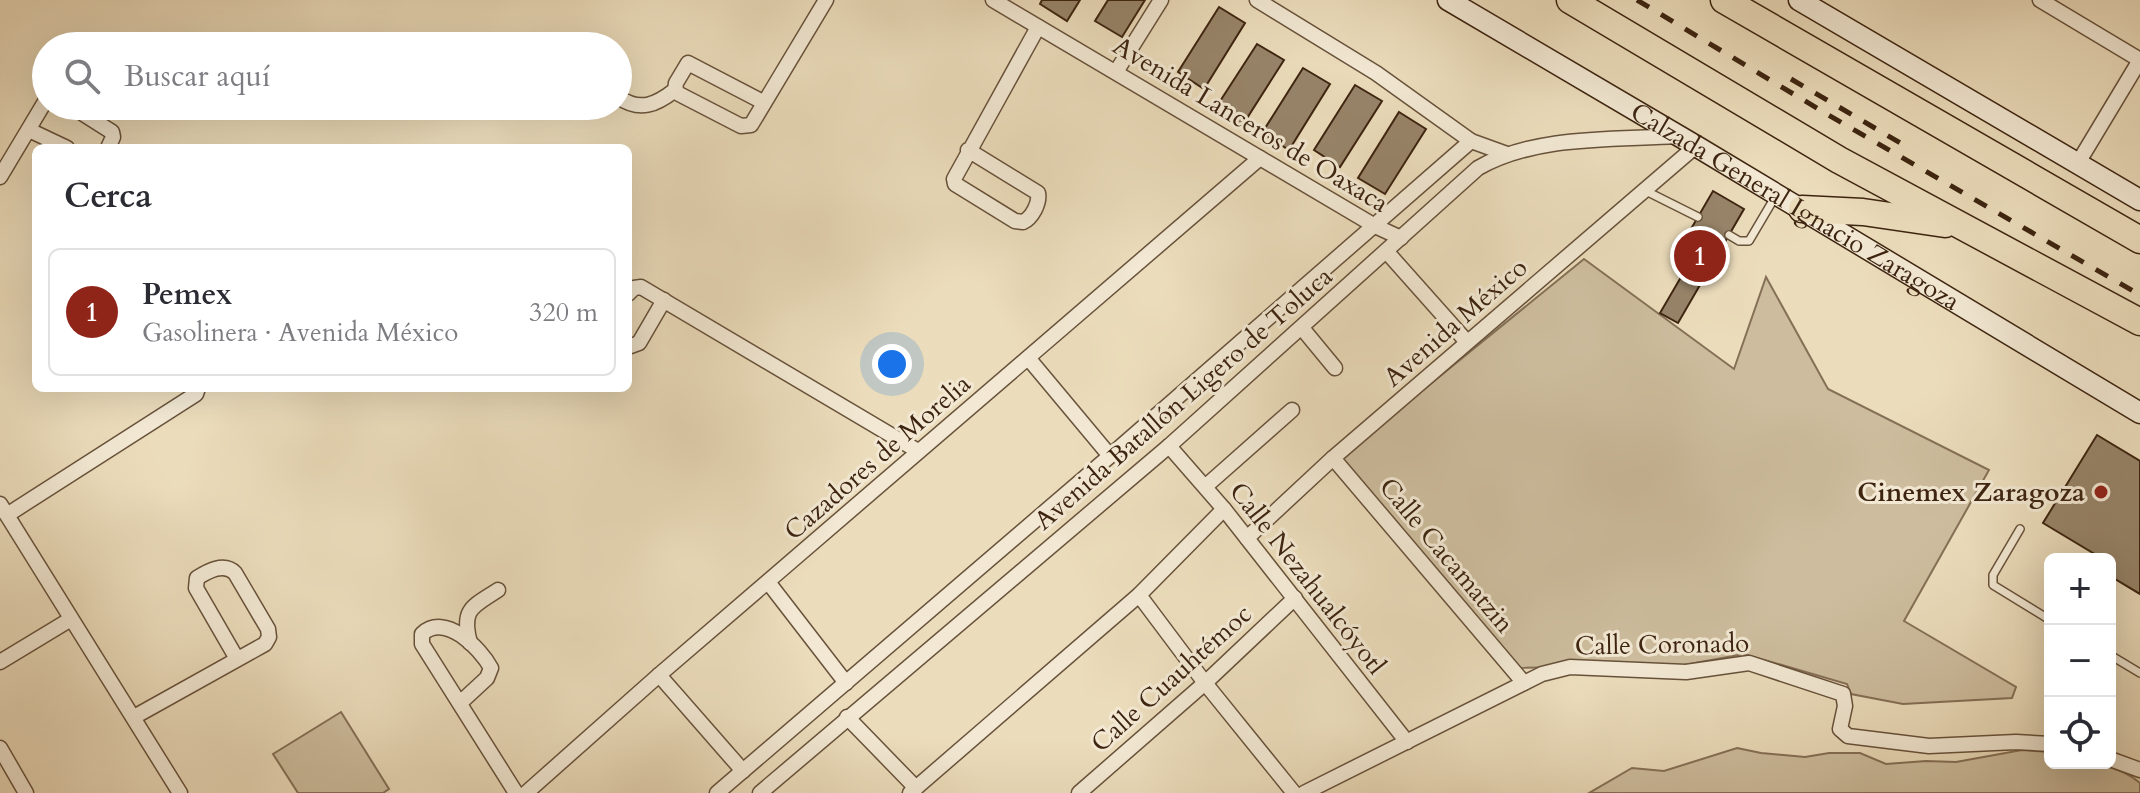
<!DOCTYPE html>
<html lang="es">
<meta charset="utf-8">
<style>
body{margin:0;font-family:Cardo,serif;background:#f7f7f7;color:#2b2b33}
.controls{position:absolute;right:24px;bottom:24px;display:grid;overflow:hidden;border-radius:12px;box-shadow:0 8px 32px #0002}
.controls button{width:72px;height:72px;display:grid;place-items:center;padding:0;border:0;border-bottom:2px solid #e1e1e2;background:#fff;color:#2b2b33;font:40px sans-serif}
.you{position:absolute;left:892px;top:364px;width:28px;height:28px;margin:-20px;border:6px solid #fff;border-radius:50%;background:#1a73e8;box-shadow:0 0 0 12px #1a73e833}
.badge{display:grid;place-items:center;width:52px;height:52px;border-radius:50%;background:#8f2418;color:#fff;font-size:26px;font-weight:700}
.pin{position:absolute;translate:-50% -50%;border:4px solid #fff;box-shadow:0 2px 8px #0006}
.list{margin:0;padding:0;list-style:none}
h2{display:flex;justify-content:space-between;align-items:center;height:104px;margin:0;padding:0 32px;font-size:34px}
h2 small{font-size:26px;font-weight:400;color:#7c7c81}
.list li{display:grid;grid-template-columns:52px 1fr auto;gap:24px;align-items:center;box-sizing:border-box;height:128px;margin:0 16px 16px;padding:0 16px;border:2px solid #e1e1e2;border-radius:12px}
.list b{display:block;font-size:30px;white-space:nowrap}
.list p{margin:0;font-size:26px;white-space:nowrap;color:#7c7c81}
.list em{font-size:26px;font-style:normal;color:#7c7c81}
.icon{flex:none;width:44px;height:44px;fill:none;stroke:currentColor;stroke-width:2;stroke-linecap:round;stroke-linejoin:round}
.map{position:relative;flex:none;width:2140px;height:793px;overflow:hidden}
.search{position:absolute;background:#fff;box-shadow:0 8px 32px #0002;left:32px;top:32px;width:600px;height:88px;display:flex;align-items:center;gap:20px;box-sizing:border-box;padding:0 28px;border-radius:44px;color:#7c7c81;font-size:30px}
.panel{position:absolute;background:#fff;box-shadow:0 8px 32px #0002;left:32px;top:144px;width:600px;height:248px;border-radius:12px}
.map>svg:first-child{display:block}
.green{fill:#cdbd9e;stroke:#857057;stroke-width:2}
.building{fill:#978469;stroke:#3d2410;stroke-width:2}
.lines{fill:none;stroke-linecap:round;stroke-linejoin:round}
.lane-casing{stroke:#68523b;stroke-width:10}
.street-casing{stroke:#68523b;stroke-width:17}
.secondary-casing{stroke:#3d2410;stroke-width:23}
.highway-casing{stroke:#3d2410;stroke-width:29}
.lane{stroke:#f2e8d3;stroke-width:7}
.street{stroke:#f2e8d3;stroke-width:14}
.secondary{stroke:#f2e8d3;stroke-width:20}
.highway{stroke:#ebdcbb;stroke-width:26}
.rail{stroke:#3d2410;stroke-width:5;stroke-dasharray:14 14;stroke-linecap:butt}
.poi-dot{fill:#8f2418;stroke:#f2e8d3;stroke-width:3}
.labels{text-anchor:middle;stroke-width:6;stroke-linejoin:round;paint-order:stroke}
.street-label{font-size:26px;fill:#3d2410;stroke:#f2e8d3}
.poi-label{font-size:26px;font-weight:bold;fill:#3d2410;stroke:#f2e8d3;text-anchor:end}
</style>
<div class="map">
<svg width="2140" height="793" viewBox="0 0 2140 793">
<rect width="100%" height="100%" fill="#ebdcbb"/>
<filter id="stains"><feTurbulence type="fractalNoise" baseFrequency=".0025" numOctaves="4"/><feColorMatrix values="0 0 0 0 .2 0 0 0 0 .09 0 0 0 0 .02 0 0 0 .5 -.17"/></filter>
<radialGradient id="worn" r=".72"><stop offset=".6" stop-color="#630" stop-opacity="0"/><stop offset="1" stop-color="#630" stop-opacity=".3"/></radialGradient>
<!-- green -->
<g class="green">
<polygon points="1584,259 1734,369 1766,277 1828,389 1989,470 1904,621 2016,687 2012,698 1903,704 1851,694 1847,684 1744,654 1684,665 1517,668 1338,459"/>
<polygon points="341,712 389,789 383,793 298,793 273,754"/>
<path d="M1737,748L1761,753L1805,757L1829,753H1860L1886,764L1926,761L1956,762L2022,750L2050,752V763C2082,763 2114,761 2140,783V793H1589L1632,768L1664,771Z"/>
</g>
<!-- building -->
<g class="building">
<polygon points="1042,0 1080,0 1067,21 1040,4"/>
<polygon points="1108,0 1145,0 1122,37 1095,21"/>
<polygon points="1219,7 1245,23 1204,89 1178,72"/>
<polygon points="1257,44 1284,60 1242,126 1215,109"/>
<polygon points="1303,68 1330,84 1289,150 1262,133"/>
<polygon points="1355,85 1382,101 1340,167 1314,150"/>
<polygon points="1399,112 1426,129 1385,194 1358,178"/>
<polygon points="1713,191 1744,209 1678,323 1660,313 1691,260 1677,253"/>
<polygon points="2097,435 2140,461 2140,594 2110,576 2110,559 2103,559 2043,523"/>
</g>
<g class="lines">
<defs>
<g id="lane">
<polyline points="1646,191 1698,217"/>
<polyline points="1729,235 1739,241 1749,241 1775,197"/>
<polyline points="2020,529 1993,575 1993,585 2050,620"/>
<polyline points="2110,655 2140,673"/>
</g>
<g id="street">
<polyline points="993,0 1375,226 1401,238"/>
<polyline points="1257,0 1376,73 1471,141 1507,154"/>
<polyline points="2040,0 2140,60 2078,163"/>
<polyline points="1116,72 1161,0"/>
<polyline points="675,90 679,94 741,126 751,125 826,0"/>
<path d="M618,97C640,112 656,105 675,90L676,83L688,63L763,102"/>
<polyline points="71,106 112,132 113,137 108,148"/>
<polyline points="29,130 67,148"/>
<path d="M968,150L1038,193C1040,203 1032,218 1023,222L1015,221L955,184L954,179L1038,27"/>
<polyline points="0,177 46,100"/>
<polyline points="1387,252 1467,342"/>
<polyline points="628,294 634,288 641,287 918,451"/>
<polyline points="1302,328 1335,368"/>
<polyline points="628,347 639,343 664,300"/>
<polyline points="1029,359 1110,456"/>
<polyline points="1169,446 1224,509 1407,742"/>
<polyline points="1333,458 1524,683"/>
<polyline points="1206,486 1292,410"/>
<polyline points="0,504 180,793"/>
<polyline points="7,515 196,394 198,388"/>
<polyline points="1247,538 1333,458 1696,146"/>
<polyline points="768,582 846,683"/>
<polyline points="1139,595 1205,683 1294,793"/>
<path d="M470,643C461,609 472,607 498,590"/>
<polyline points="0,662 71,619"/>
<polyline points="659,675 743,771"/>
<path d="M460,703L487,678L491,668C480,648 445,612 422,634V644L516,793"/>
<path d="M134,717L265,644L269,637L268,629L235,573C224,562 208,571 197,578L196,588L237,659"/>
<polyline points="847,717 916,788"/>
<polyline points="0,748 26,793"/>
<polyline points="2110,759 2140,770"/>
<polyline points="526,793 659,675 1260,158"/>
<polyline points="717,793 1110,456 1471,141"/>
<path d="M760,793L1169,446L1478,168C1536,135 1613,140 1677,136"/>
<polyline points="910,793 1139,595 1224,509"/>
<polyline points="1079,793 1205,683 1295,598"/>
<polyline points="1304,793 1542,674 1570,667 1686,672 1749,663 1843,694 1845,706 1840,729 1848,736 1929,746 2016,742 2050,744"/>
</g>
<g id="secondary">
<path id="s1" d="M1448,0L1696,146L2140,413"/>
<polyline points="1799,0 2140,200"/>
</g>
<g id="highway">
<polyline points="1570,0 1839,160 2140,322"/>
<polyline points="1724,0 2140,240"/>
<polyline points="1802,209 1863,212 1945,224"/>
</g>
</defs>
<!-- lane casing -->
<use href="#lane" class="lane-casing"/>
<!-- street casing -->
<use href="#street" class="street-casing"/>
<!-- secondary casing -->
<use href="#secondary" class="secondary-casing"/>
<!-- highway casing -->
<use href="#highway" class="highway-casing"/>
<!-- lane -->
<use href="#lane" class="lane"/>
<!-- street -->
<use href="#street" class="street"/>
<!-- secondary -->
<use href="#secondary" class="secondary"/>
<!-- highway -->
<use href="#highway" class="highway"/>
<!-- rail -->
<g class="rail">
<polyline points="1637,0 1825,113 2140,295"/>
<polyline points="1791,79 1909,148"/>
</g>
</g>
<!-- markers -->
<circle class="poi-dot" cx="2101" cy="492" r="8"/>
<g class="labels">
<!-- street labels -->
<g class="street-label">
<text transform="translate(1251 124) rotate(31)" y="9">Avenida Lanceros de Oaxaca</text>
<text dy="9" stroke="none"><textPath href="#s1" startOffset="404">Calzada General Ignacio Zaragoza</textPath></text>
<text transform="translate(1455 322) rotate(-41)" y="9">Avenida México</text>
<text transform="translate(1183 398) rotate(-41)" y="9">Avenida Batallón Ligero de Toluca</text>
<text transform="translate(877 457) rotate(-41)" y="9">Cazadores de Morelia</text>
<text transform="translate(1447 555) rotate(50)" y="9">Calle Cacamatzin</text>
<text transform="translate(1308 578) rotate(52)" y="9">Calle Nezahualcóyotl</text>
<text transform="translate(1662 644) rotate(-1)" y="9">Calle Coronado</text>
<text transform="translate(1171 678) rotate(-42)" y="9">Calle Cuauhtémoc</text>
</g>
<!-- poi labels -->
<g class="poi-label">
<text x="2085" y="501">Cinemex Zaragoza</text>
</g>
</g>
<rect width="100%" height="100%" filter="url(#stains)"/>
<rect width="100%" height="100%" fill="url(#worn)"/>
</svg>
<div class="controls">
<button>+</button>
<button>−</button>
<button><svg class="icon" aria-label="locate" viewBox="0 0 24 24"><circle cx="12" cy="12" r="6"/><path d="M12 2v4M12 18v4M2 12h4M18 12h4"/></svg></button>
</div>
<div class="you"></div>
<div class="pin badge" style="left:1700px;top:256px">1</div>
<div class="search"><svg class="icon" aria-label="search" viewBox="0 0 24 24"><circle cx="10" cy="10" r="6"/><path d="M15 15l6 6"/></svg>Buscar aquí</div>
<section class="panel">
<h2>Cerca<small></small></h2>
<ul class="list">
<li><span class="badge">1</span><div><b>Pemex</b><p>Gasolinera · Avenida México</p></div><em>320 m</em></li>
</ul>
</section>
</div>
